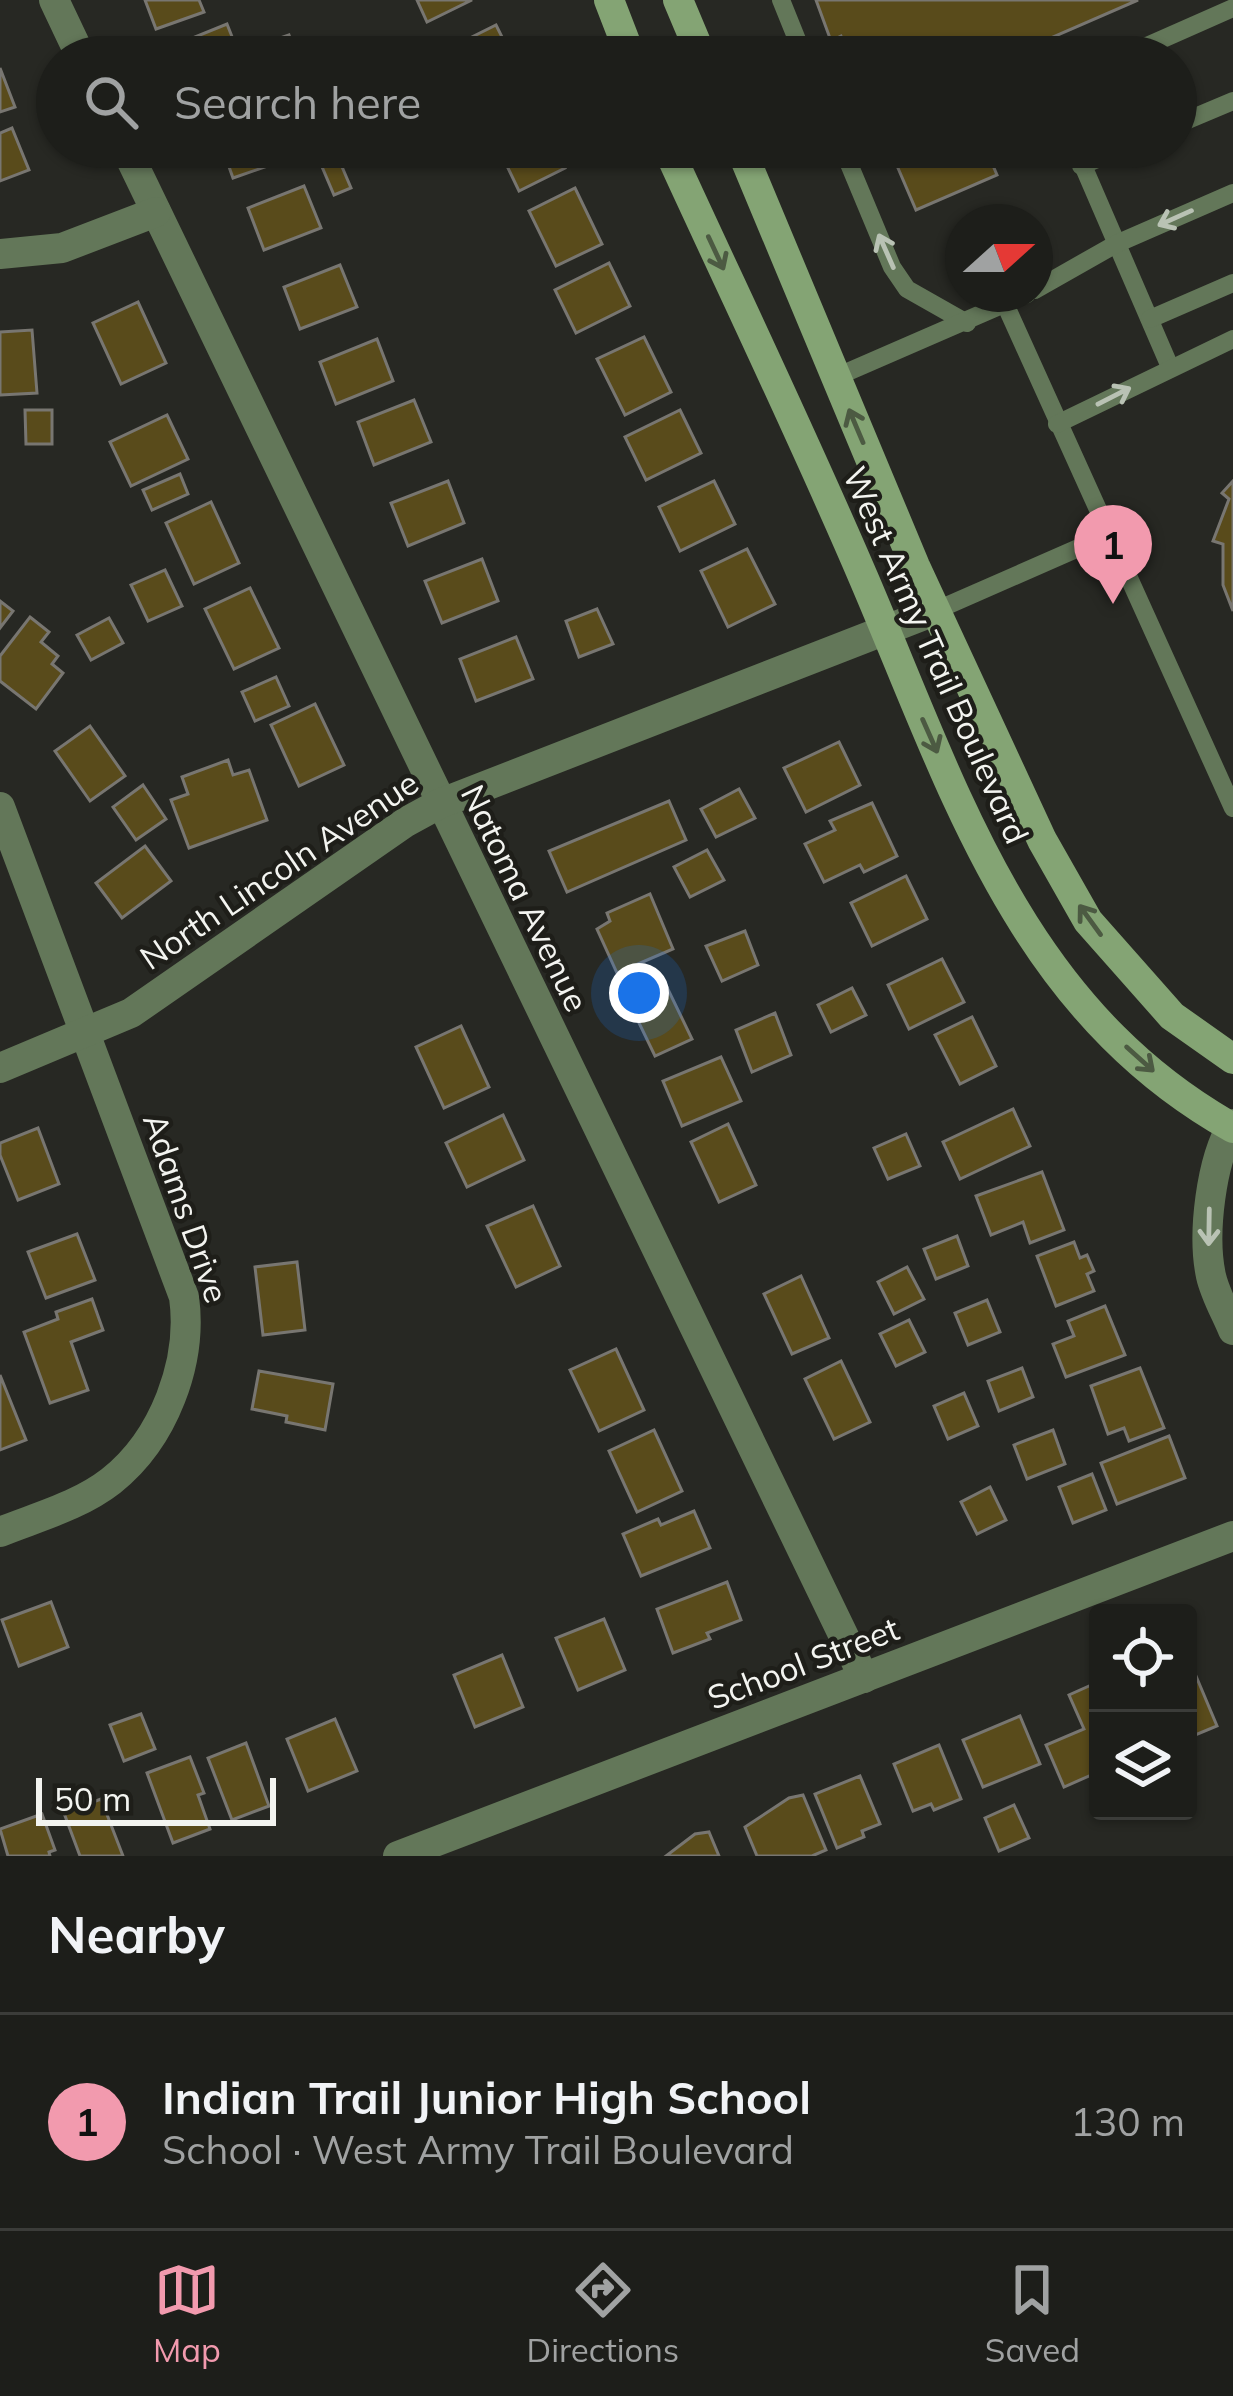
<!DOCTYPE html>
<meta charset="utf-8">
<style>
body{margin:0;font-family:Mulish,sans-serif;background:#252723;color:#f1f3f6}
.controls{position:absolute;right:36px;bottom:36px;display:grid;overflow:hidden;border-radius:12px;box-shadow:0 3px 9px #0004}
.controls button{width:108px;height:108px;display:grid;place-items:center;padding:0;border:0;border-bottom:3px solid #3b3c39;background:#1d1e1a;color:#f1f3f6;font:60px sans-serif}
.compass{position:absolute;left:945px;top:204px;width:108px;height:108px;border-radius:50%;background:#1d1e1a;box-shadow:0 3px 9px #0004;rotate:69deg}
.scale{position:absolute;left:36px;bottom:30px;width:240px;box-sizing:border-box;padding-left:12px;border:6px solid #f3f4f0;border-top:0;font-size:33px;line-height:42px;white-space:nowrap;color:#f3f4f0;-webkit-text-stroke:9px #1e1e19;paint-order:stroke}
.you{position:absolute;left:639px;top:993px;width:42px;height:42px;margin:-30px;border:9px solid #fff;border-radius:50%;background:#1a73e8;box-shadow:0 0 0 18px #1a73e833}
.badge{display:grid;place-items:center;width:78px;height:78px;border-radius:50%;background:#f29aae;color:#111;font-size:39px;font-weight:700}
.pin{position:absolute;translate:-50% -99px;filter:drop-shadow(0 3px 6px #0008)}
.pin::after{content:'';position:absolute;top:63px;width:42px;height:36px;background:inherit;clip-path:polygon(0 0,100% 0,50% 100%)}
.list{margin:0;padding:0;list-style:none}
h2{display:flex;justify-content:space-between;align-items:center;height:156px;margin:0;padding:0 48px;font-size:51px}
h2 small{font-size:39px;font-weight:400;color:#a0a2a2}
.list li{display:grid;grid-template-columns:78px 1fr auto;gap:36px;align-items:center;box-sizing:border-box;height:216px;padding:0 48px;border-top:3px solid #3b3c39}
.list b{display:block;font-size:45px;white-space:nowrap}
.list p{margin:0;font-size:39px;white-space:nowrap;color:#a0a2a2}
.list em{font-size:39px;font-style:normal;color:#a0a2a2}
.icon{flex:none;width:66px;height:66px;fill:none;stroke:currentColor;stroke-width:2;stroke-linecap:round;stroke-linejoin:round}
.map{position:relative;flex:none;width:1233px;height:1856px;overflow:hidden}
.search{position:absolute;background:#1d1e1a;box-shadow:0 3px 9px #0004;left:36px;right:36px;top:36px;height:132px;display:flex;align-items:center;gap:30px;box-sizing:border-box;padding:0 42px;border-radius:66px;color:#a0a2a2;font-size:45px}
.sheet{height:372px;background:#1d1e1a}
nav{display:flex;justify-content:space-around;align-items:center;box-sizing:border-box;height:168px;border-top:3px solid #3b3c39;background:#1d1e1a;font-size:33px;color:#a0a2a2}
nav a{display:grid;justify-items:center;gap:6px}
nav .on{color:#f29aae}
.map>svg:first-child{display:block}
.building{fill:#594b1b;stroke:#787671;stroke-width:3}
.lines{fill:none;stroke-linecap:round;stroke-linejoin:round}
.lane{stroke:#637759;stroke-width:18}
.street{stroke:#637759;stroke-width:30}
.secondary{stroke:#84a474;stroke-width:30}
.oneway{stroke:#b9c2b4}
.oneway2{stroke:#4c5a42}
.labels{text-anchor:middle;stroke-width:9;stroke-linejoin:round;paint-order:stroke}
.street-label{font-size:33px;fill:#f3f4f0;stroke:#1e1e19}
</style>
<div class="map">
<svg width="1233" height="1856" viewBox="0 0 1233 1856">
<rect width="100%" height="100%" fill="#272823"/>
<!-- building -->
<g class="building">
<polygon points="145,0 199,0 204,12 156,29"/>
<polygon points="417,0 472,0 427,22"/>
<polygon points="816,0 1138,0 1007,57 850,57 841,36 831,41"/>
<polygon points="227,24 240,57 174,57 170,47"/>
<polygon points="496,25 512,57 454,57 450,48"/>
<polygon points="289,35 297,57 268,57 263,44"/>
<polygon points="0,68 15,107 0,112"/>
<polygon points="12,128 29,170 0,181 0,133"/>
<polygon points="222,147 277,147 282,161 233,178"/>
<polygon points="498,147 555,147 565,168 519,191"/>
<polygon points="889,147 985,147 997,175 916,210"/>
<polygon points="337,155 351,188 334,195 320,162"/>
<polygon points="304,186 321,228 264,250 248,208"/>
<polygon points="575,188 602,244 556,266 529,211"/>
<polygon points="609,263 630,306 576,333 555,290"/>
<polygon points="340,265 357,307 300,329 284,287"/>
<polygon points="138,302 166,363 121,384 93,323"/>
<polygon points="32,330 37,393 0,395 0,332"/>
<polygon points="644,337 671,392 625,415 597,359"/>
<polygon points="377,339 393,381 336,404 320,362"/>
<polygon points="414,400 431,442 374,465 358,422"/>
<polygon points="25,410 52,410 52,444 26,444"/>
<polygon points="680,410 701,453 646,480 625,437"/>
<polygon points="167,415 188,459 131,486 110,442"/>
<polygon points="180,474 188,494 152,510 143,490"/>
<polygon points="448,481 464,523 408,546 391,503"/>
<polygon points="714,481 735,524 680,551 659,507"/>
<polygon points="1233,481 1233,611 1223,585 1223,544 1213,541 1229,499 1222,493"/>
<polygon points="211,502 239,563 194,584 166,523"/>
<polygon points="747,549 775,604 728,627 701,571"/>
<polygon points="482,559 498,601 442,623 425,581"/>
<polygon points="165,570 182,606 148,621 131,585"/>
<polygon points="250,588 279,648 234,669 205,609"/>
<polygon points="0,601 13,611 0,628"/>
<polygon points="597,609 613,644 579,657 566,621"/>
<polygon points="30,617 49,632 41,642 58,656 52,664 63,673 36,709 0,681 0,656"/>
<polygon points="109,618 123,643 91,660 77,635"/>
<polygon points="516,637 533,679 476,701 460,659"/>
<polygon points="276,677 289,706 255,721 242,692"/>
<polygon points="315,704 344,765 299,786 271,725"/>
<polygon points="90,726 125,776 90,801 55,751"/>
<polygon points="839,742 860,785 806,812 784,768"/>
<polygon points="228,760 233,775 249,770 267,820 189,848 171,800 188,794 182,777"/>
<polygon points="143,785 166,819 136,840 113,807"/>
<polygon points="739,789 755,818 716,837 701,809"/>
<polygon points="669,801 686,840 567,892 549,851"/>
<polygon points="872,803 897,856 864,872 860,865 824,882 805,844 835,830 830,821"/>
<polygon points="145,846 171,881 122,918 96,883"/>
<polygon points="707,850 724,880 690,897 674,867"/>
<polygon points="906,876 927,919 872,946 851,903"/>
<polygon points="650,894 673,949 617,973 597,929 610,921 607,913"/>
<polygon points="745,931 758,965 722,981 706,946"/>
<polygon points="942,959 964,1002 909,1029 888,985"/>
<polygon points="663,979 692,1039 655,1056 626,996"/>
<polygon points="852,988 866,1015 831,1032 818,1005"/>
<polygon points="775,1013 791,1055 752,1072 736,1030"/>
<polygon points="972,1017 996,1066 960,1084 935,1035"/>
<polygon points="461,1026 489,1087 444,1108 416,1047"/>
<polygon points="721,1057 741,1101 682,1126 663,1081"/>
<polygon points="1013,1109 1030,1146 960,1179 943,1142"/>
<polygon points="503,1115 524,1160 467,1187 446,1143"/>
<polygon points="728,1124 756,1185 719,1202 691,1142"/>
<polygon points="38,1128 59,1184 18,1200 0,1155 0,1143"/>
<polygon points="906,1134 920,1166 888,1179 874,1148"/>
<polygon points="1042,1172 1064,1230 1030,1243 1023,1222 991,1235 976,1196"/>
<polygon points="533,1206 560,1266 516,1287 487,1226"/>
<polygon points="77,1234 95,1280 46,1298 28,1252"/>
<polygon points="957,1236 968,1266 936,1279 924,1249"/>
<polygon points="1074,1242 1080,1258 1087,1255 1094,1271 1087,1274 1094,1291 1056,1306 1037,1256"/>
<polygon points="297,1262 305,1330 263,1335 255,1267"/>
<polygon points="907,1267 924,1299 894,1314 878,1282"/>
<polygon points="801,1276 829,1338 792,1354 764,1294"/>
<polygon points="92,1299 103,1330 71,1342 88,1390 50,1403 24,1332 58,1319 56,1312"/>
<polygon points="987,1300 1000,1332 968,1345 955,1313"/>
<polygon points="1105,1306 1125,1355 1066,1377 1053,1344 1074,1336 1068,1321"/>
<polygon points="909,1320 925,1352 896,1366 880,1334"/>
<polygon points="616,1349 644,1410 599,1431 570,1370"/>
<polygon points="841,1361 870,1422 834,1439 805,1379"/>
<polygon points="1022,1368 1033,1397 999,1411 988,1381"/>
<polygon points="1140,1368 1164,1428 1129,1441 1124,1428 1108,1434 1091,1386"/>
<polygon points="259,1371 333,1384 325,1430 286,1422 287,1416 252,1409"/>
<polygon points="0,1375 26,1440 0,1450"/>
<polygon points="964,1393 978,1426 948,1439 934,1406"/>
<polygon points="654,1430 682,1491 637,1512 609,1451"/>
<polygon points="1053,1430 1065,1464 1027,1479 1014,1445"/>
<polygon points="1169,1436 1185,1478 1117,1504 1101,1463"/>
<polygon points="1092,1474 1106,1510 1073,1523 1059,1487"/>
<polygon points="990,1487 1006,1520 977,1534 961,1502"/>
<polygon points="694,1511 710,1548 641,1576 623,1534 658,1519 661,1525"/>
<polygon points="727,1582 741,1620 707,1633 710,1639 673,1653 657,1609"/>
<polygon points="51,1602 68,1647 19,1666 2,1620"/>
<polygon points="604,1619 625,1670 578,1690 556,1638"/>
<polygon points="502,1655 523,1707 475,1727 454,1675"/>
<polygon points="1188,1657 1217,1726 1188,1738"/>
<polygon points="1098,1682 1098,1772 1064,1787 1046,1745 1084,1729 1069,1695"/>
<polygon points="141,1714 155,1749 124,1761 110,1725"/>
<polygon points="1020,1716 1040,1764 983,1787 963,1740"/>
<polygon points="335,1719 357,1771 308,1791 287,1739"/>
<polygon points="246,1743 269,1806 232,1820 208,1758"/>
<polygon points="939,1745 961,1799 934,1810 931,1804 913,1811 894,1764"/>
<polygon points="190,1757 204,1793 198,1795 210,1829 173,1843 147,1773"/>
<polygon points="860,1776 880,1824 862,1831 864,1837 837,1848 815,1794"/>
<polygon points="803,1795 826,1850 812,1856 757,1856 745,1827 789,1798"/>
<polygon points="101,1799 123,1856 80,1856 64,1813"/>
<polygon points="1014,1805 1029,1838 999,1851 985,1818"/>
<polygon points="42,1814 55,1850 49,1852 50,1856 8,1856 0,1829"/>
<polygon points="709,1832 719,1856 666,1856 695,1834"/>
</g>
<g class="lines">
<!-- lane -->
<g class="lane">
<polyline points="781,0 804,57"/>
<polyline points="1122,57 1233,8"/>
<polyline points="1176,125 1233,101"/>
<polyline points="842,147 892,267 907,289 967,323"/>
<polyline points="1075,147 1170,367"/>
<polyline points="1081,166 1125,147"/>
<polyline points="1035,290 1116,244 1233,193"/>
<polyline points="1006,306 1233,808"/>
<polyline points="1150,319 1233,283"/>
<polyline points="836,377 1027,294"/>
<polyline points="1057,424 1233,339"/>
<polyline points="937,610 1108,535"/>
</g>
<!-- street -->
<g class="street">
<polyline points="54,0 81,57"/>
<polyline points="125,147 864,1678"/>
<polyline points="0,254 62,248 156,212"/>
<path d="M0,807L184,1297C193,1362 164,1439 111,1481C79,1506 37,1517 0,1532"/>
<polyline points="0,1068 131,1013 406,822 439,804 937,610"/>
<path d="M1233,1124C1211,1160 1202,1234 1211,1276C1215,1294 1226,1313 1233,1330"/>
<polyline points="398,1856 1233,1536"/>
</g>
<!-- secondary -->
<g class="secondary">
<polyline points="609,0 631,57"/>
<polyline points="678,0 702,57"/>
<path d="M667,147C733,291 802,434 864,579C954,789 1019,1008 1233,1128"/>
<polyline points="740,147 915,566 1042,840 1088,921 1172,1016 1233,1059"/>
</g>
</g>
<!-- one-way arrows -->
<defs><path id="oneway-shaft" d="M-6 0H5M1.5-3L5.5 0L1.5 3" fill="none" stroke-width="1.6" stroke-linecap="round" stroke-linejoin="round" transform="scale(3)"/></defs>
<g class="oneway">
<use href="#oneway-shaft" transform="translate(1175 218) rotate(156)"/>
<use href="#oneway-shaft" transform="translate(886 251) rotate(-114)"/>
<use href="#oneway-shaft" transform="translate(1114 396) rotate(-27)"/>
<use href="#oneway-shaft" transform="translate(1209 1227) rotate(91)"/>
</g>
<g class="oneway2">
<use href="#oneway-shaft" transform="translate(716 253) rotate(65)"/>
<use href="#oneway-shaft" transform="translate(856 426) rotate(-113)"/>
<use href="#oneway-shaft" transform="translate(930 736) rotate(66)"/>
<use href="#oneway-shaft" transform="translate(1090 920) rotate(-126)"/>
<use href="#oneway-shaft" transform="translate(1140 1059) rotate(42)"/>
</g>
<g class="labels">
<!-- street labels -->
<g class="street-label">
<text transform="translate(936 655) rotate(66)" y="12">West Army Trail Boulevard</text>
<text transform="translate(279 870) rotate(-34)" y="12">North Lincoln Avenue</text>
<text transform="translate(525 898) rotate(64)" y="12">Natoma Avenue</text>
<text transform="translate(186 1208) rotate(71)" y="12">Adams Drive</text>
<text transform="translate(803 1663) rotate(-21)" y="12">School Street</text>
</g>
</g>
</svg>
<div class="controls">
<button><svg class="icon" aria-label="locate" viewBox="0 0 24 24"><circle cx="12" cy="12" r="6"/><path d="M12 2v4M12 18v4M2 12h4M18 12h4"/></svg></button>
<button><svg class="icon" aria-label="layers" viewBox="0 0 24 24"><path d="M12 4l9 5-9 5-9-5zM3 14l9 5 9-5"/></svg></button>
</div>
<svg class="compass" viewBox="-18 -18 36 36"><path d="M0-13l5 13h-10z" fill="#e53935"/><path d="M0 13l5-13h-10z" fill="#a0a2a2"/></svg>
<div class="scale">50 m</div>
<div class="you"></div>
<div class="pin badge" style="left:1113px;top:604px">1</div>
<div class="search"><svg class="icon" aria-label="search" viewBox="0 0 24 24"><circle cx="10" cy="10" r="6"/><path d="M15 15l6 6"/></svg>Search here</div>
</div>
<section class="sheet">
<h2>Nearby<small></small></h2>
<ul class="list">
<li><span class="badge">1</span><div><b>Indian Trail Junior High School</b><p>School · West Army Trail Boulevard</p></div><em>130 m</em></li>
</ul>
</section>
<nav>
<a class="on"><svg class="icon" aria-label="map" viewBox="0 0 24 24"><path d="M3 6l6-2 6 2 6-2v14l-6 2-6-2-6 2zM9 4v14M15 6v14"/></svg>Map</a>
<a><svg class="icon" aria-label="directions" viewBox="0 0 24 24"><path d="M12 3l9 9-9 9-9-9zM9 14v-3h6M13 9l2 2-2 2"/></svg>Directions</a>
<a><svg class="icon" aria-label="saved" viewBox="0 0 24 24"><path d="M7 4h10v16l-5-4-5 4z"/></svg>Saved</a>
</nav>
